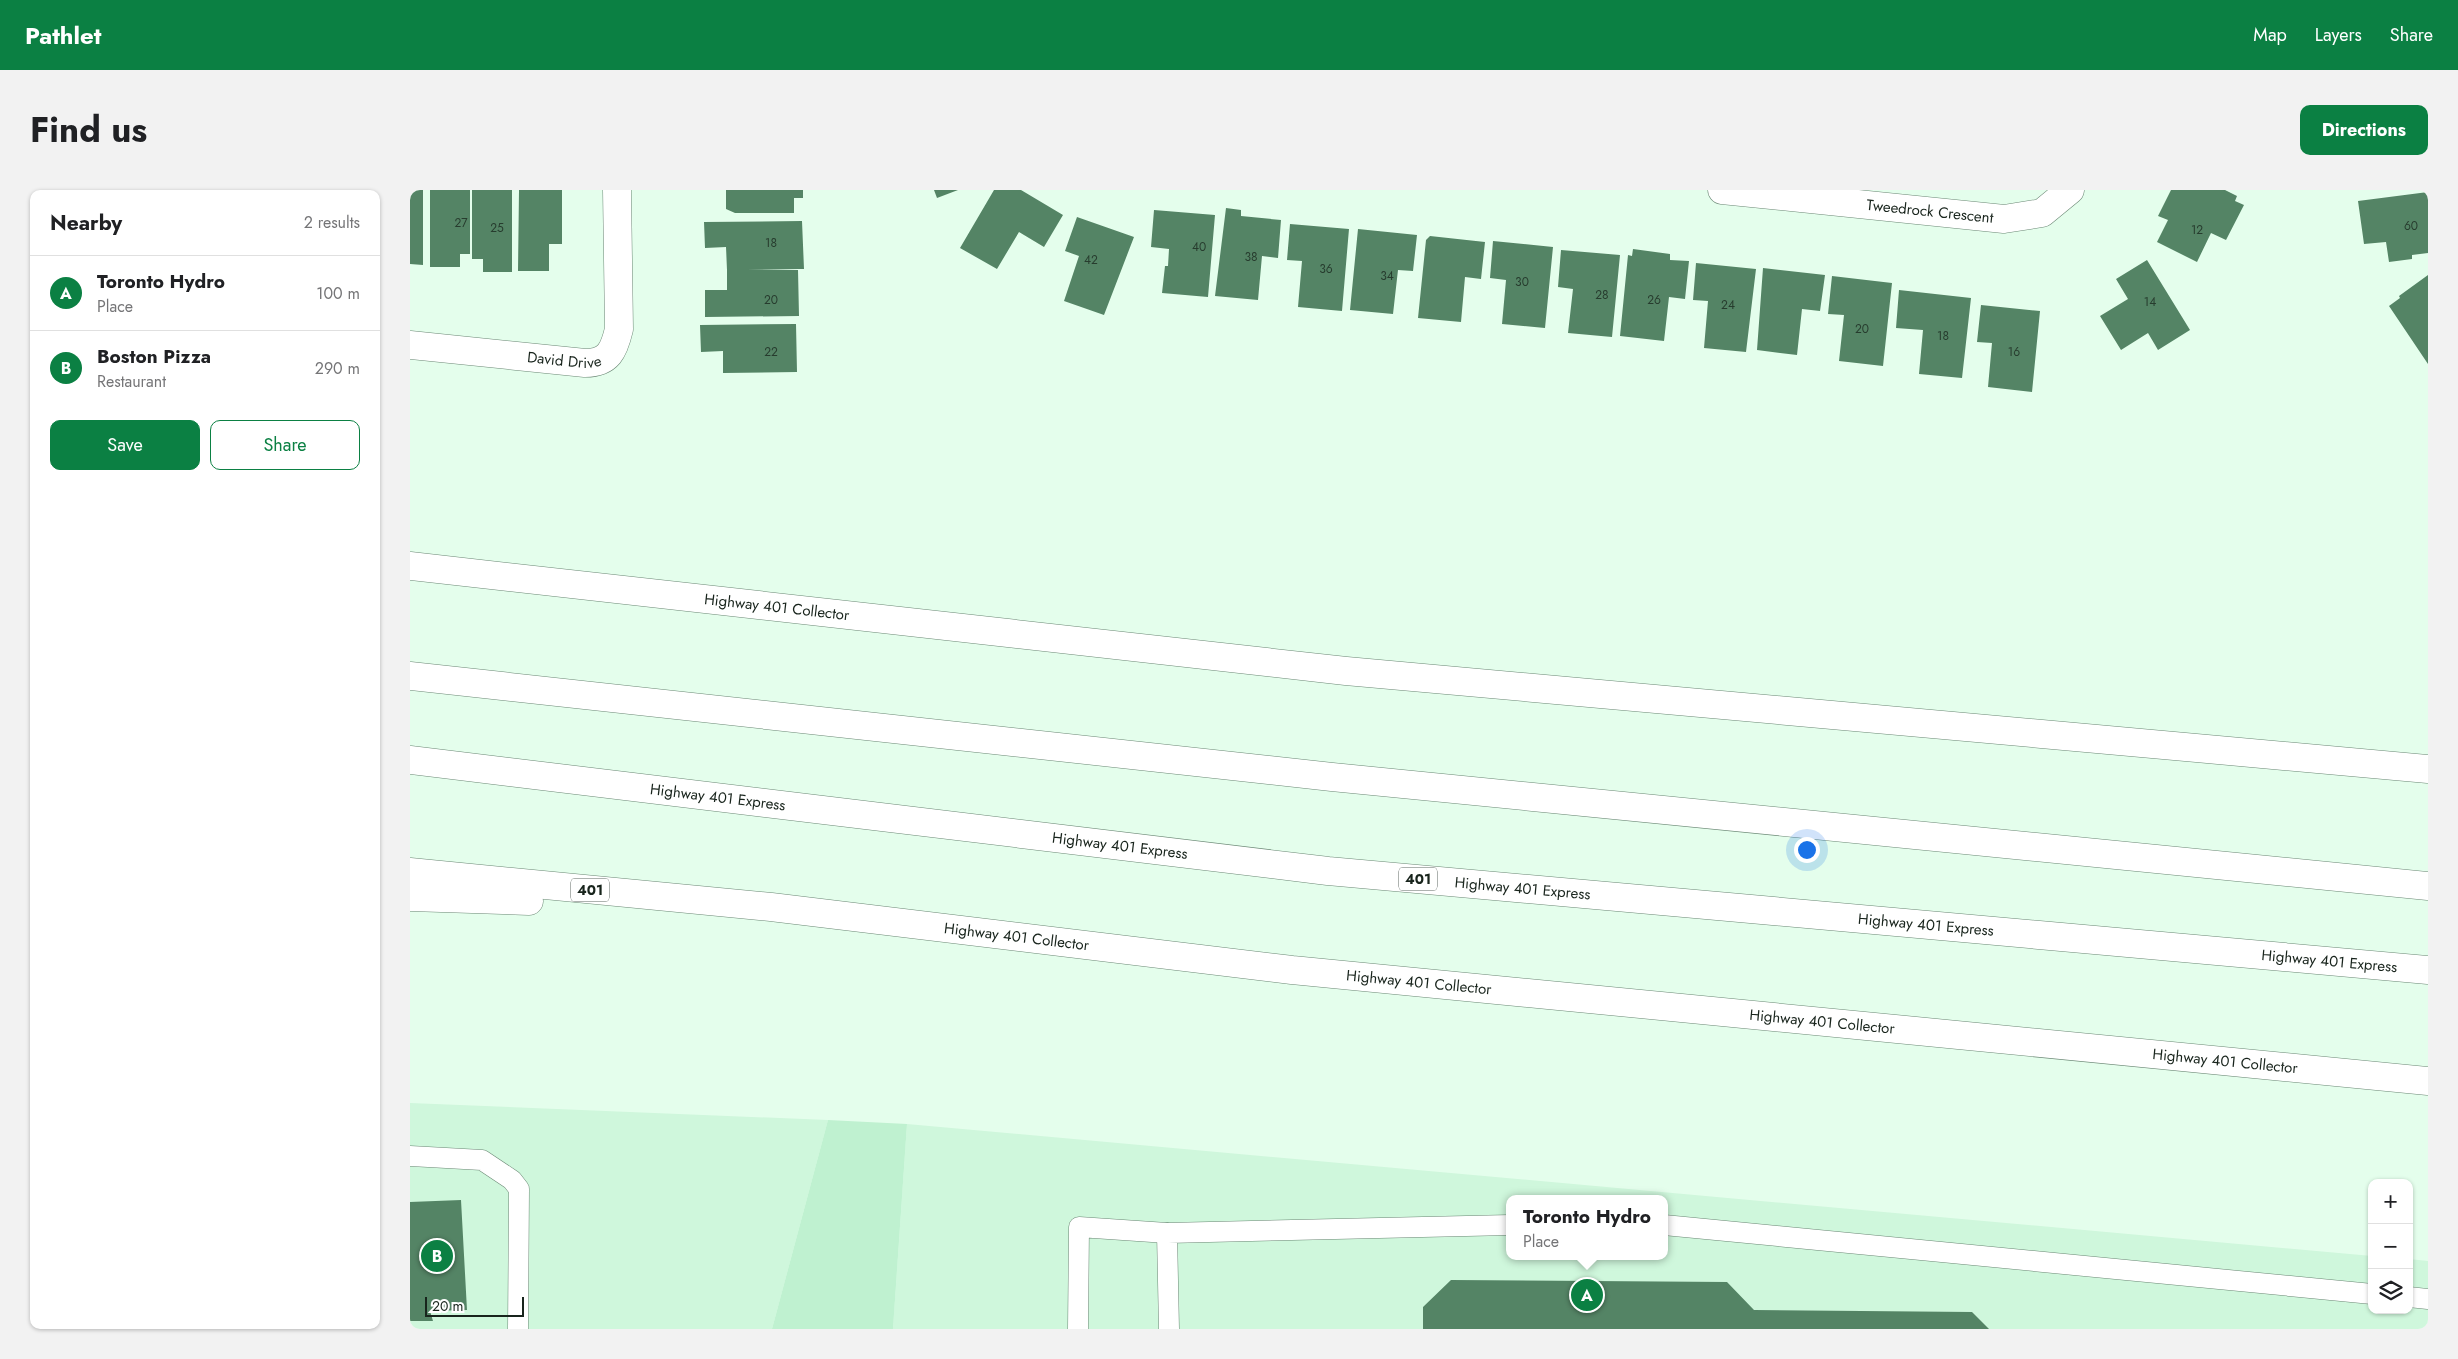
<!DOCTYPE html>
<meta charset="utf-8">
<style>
body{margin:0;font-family:Jost,sans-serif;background:#f2f2f2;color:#202124}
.controls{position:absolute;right:15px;bottom:15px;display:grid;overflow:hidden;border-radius:10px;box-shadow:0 1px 4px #0004}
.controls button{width:45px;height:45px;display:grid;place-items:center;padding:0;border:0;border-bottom:1px solid #e0e0e0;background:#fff;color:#202124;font:25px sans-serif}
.scale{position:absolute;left:15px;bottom:12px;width:99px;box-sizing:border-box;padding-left:5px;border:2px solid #18241c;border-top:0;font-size:14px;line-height:18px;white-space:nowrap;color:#18241c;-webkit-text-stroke:4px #fff;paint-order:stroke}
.you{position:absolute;left:1396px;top:659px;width:18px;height:18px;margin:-12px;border:4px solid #fff;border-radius:50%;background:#1a73e8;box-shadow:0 0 0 8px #1a73e833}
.badge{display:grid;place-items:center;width:32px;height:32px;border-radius:50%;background:#0b8043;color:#fff;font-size:16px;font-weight:700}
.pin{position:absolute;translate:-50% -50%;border:2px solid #fff;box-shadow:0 1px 5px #0006}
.popup{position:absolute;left:1096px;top:1005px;width:162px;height:65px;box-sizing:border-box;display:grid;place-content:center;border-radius:10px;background:#fff;filter:drop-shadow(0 1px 4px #0005);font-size:16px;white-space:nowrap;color:#757577}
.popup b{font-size:19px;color:#202124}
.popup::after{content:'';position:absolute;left:50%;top:100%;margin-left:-10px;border:10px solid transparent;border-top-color:#fff}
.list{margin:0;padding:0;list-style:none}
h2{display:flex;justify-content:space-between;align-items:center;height:65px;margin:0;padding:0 20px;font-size:21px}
h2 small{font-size:16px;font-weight:400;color:#757577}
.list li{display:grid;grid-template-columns:32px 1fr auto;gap:15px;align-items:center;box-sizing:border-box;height:75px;padding:0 20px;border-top:1px solid #e0e0e0}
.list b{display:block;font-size:19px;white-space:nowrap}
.list p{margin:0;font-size:16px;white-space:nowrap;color:#757577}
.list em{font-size:16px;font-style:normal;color:#757577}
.actions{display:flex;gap:10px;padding:15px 20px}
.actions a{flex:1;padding:11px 0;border:1px solid #0b8043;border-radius:10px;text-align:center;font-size:18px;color:#0b8043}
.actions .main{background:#0b8043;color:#fff}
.icon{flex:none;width:28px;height:28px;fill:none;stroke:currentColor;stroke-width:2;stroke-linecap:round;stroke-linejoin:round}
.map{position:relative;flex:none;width:2018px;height:1139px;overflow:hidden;border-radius:10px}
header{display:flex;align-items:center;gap:30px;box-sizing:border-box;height:70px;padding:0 25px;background:#0b8043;color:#fff}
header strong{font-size:24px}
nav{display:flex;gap:28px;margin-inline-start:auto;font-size:18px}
.intro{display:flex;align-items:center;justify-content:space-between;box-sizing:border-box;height:120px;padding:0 30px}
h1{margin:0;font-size:35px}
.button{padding:12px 22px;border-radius:10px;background:#0b8043;color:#fff;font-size:18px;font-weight:700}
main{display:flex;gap:30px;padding:0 30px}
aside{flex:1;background:#fff;border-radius:10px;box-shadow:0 1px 4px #0004}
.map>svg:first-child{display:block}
.built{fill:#cff7dc;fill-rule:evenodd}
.green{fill:#bff1d0}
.building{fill:#548465}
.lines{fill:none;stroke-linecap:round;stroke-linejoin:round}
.lane-casing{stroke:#6b8875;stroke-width:21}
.street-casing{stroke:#6b8875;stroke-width:29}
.highway-casing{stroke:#6b8875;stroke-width:29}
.lane{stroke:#fff;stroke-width:20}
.street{stroke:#fff;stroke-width:28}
.highway{stroke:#fff;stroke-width:28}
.labels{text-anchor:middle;stroke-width:4;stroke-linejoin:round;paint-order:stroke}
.number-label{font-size:12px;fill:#273c2e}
.shield{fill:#fff;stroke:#5d6660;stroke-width:1}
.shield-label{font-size:14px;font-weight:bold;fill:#18241c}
.street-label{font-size:15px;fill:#18241c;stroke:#fff}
</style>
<header>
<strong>Pathlet</strong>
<nav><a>Map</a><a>Layers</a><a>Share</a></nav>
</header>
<div class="intro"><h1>Find us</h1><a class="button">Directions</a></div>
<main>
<aside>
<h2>Nearby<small>2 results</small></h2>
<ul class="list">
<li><span class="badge">A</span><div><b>Toronto Hydro</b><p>Place</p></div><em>100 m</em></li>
<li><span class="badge">B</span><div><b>Boston Pizza</b><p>Restaurant</p></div><em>290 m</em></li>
</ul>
<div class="actions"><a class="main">Save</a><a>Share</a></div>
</aside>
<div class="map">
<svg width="2018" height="1139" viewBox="0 0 2018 1139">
<rect width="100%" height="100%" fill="#e4feec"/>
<!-- built -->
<g class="built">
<polygon points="0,913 418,930 362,1139 0,1139"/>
<path d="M497,934L1962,1066V1120H1999V1069L2018,1071V1139H483ZM1100,1009H1254V1066H1100Z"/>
</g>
<!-- green -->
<polygon class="green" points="418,930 497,934 483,1139 362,1139"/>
<!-- building -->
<g class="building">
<polygon points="0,0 13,0 13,75 0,74"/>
<polygon points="20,0 60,0 60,64 50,64 50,77 20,77"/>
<polygon points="62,0 102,0 102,82 73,82 73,69 62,69"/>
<polygon points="109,0 152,0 152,54 139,54 139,81 108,81"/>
<polygon points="316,0 393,0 393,8 384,8 384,23 325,23 316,19"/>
<polygon points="524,0 548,0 527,8"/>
<polygon points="584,0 611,0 653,25 634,57 609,42 587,79 550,58"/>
<polygon points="1761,0 1815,0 1827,6 1825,11 1834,15 1816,50 1801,43 1787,72 1747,52 1758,30 1748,26"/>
<polygon points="2018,2 2018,63 2002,65 2002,69 1979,72 1976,52 1954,54 1948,11"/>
<polygon points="816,18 831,20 831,26 871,30 868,68 852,66 848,110 805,106"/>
<polygon points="744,20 805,25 798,107 752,103 755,76 758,76 759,59 741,57"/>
<polygon points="667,27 724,47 694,125 654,111 669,66 655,61"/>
<polygon points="392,31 394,79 336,79 388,80 389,126 295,127 295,100 317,100 317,80 316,57 295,58 294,32"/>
<polygon points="880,34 939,39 932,121 888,117 892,71 877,70"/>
<polygon points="948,39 1007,45 1003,81 988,80 983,124 940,120"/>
<polygon points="1020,46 1075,52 1071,89 1055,87 1051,132 1008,128 1016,50"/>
<polygon points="1083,51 1143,57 1135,138 1092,134 1096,90 1080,88"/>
<polygon points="1223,59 1260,64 1260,70 1279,71 1275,109 1259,107 1254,151 1210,146 1218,65 1222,66"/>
<polygon points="1151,60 1210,65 1202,147 1158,143 1163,99 1148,97"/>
<polygon points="1737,70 1780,140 1748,160 1738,143 1711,160 1690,126 1718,109 1706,89"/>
<polygon points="1286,73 1346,79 1336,162 1294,158 1298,111 1283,110"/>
<polygon points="1353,78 1415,85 1410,121 1392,119 1387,165 1347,160"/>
<polygon points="2018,85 2018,174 1979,116 1990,108 1989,106"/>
<polygon points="1422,86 1482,93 1473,176 1429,171 1434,125 1418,124"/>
<polygon points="1489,100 1561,108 1552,188 1509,184 1513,140 1486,138"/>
<polygon points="1571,115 1630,121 1622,202 1578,197 1582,153 1567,152"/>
<polygon points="386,134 387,182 313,183 313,161 291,162 290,135"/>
<polygon points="51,1010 57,1120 20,1121 23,1131 0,1131 0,1012"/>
<polygon points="1041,1090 1317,1092 1344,1120 1562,1122 1579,1139 1013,1139 1013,1117"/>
</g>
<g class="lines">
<defs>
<g id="lane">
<polyline points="0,966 72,970 102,990 109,999 108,1139"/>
<polyline points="1254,1035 1962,1104"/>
<polyline points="1999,1107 2018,1109"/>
<polyline points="668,1139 669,1037 757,1043"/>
<polyline points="759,1139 757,1043 1100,1035"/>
</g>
<g id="street">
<path id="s1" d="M1312,0L1594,29L1632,23L1660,0"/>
<path id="s2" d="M0,155L175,173C199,173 204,160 209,139L207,0"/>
</g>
<g id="highway">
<path id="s3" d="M0,376L936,481L2018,579"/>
<polyline points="0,486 922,587 2018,696"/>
<path id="s4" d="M0,570L918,681L2018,780"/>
<path id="s5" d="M0,682L361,717L882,780L2018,891"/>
<polyline points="0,707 119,711"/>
</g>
</defs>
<!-- lane casing -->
<use href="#lane" class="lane-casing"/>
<!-- street casing -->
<use href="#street" class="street-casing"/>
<!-- highway casing -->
<use href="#highway" class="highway-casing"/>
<!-- lane -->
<use href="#lane" class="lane"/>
<!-- street -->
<use href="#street" class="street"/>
<!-- highway -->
<use href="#highway" class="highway"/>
</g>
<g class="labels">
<!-- number labels -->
<g class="number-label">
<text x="51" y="37">27</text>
<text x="2001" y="40">60</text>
<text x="87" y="42">25</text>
<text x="1787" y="44">12</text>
<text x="361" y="57">18</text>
<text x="789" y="61">40</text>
<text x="841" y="71">38</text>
<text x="681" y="74">42</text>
<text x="916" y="83">36</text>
<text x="977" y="90">34</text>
<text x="1112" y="96">30</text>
<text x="1192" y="109">28</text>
<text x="361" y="114">20</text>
<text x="1244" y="114">26</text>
<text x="1740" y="116">14</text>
<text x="1318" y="119">24</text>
<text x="1452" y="143">20</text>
<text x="1533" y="150">18</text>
<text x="361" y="166">22</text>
<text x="1604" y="166">16</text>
</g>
<!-- shield labels -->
<g class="shield">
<rect x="989" y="677.5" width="38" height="23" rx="4"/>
<rect x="161" y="688.5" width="38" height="23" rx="4"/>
</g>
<g class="shield-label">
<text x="1008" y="694">401</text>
<text x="180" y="705">401</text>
</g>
<!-- street labels -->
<g class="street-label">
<text dy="5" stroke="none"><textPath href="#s1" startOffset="209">Tweedrock Crescent</textPath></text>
<text dy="5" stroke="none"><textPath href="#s2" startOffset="155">David Drive</textPath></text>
<text dy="5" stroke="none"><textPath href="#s3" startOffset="369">Highway 401 Collector</textPath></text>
<text dy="5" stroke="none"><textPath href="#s4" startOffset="310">Highway 401 Express</textPath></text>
<text dy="5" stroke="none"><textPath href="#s4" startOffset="715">Highway 401 Express</textPath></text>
<text dy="5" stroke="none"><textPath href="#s4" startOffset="1120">Highway 401 Express</textPath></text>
<text dy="5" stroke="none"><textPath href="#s4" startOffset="1525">Highway 401 Express</textPath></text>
<text dy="5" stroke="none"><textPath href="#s5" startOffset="610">Highway 401 Collector</textPath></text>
<text dy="5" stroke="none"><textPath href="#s4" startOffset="1930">Highway 401 Express</textPath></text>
<text dy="5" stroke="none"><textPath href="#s5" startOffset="1015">Highway 401 Collector</textPath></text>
<text dy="5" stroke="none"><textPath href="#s5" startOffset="1420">Highway 401 Collector</textPath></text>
<text dy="5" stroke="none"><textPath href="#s5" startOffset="1825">Highway 401 Collector</textPath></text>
</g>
</g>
</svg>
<div class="controls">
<button>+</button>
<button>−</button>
<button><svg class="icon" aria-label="layers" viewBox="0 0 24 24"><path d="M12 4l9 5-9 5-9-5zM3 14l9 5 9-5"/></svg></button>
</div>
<div class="scale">20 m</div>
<div class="you"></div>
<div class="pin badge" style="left:1177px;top:1105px">A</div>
<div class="popup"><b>Toronto Hydro</b>Place</div>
<div class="pin badge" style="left:27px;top:1066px">B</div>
</div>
</main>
